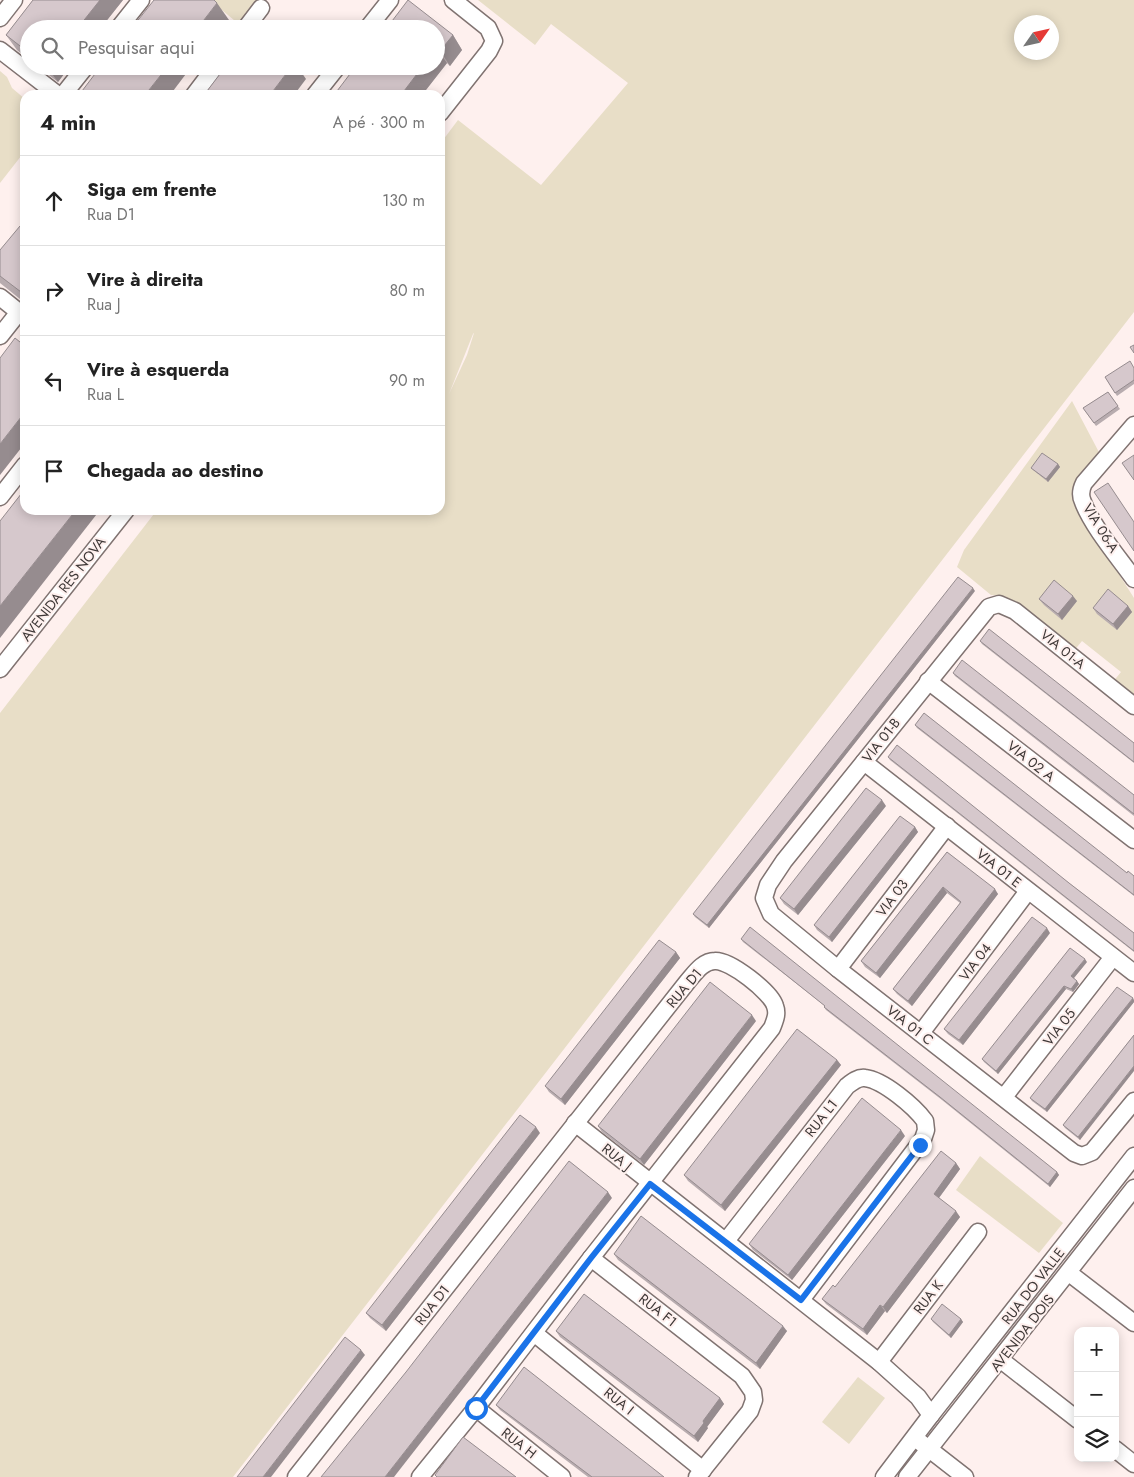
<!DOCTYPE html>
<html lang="pt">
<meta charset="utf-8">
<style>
body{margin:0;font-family:Jost,sans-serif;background:#f6f6f6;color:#222}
.controls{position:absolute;right:15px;bottom:15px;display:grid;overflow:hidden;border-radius:10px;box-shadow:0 2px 12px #0003}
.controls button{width:45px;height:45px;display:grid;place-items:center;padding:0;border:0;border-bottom:1px solid #e0e0e0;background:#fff;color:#222;font:25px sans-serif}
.compass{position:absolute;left:1014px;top:15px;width:45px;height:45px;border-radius:50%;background:#fff;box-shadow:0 2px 12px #0003;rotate:56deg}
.stop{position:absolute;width:15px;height:15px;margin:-11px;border:4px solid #1a73e8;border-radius:50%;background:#fff}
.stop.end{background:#1a73e8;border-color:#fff;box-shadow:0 1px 5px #0008}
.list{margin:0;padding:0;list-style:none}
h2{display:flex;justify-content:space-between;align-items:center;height:65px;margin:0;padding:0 20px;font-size:21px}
h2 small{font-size:16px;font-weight:400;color:#767676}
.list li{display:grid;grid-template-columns:32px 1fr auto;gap:15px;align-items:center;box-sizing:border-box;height:90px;padding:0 20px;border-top:1px solid #e0e0e0}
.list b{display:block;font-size:19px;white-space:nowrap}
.list p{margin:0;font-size:16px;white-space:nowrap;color:#767676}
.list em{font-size:16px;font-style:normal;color:#767676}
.icon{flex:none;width:28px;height:28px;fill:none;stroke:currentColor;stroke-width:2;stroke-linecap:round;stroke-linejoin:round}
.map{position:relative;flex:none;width:1134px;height:1477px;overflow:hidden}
.search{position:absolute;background:#fff;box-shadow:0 2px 12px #0003;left:20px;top:20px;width:425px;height:55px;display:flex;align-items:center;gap:12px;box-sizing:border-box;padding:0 18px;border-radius:28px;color:#767676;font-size:19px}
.panel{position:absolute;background:#fff;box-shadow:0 2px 12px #0003;left:20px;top:90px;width:425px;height:425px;border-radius:15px}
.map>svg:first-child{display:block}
.green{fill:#e8dec7;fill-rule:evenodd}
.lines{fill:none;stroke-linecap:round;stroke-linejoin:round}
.minor-casing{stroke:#807371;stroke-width:19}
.minor{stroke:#fff;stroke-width:16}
.wall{fill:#b8acaf}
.shaded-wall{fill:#968c8f}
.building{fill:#d6c8cc;stroke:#968c8f}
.route{stroke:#1a73e8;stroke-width:6}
.labels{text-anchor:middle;stroke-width:4;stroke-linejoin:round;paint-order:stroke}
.street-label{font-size:14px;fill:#3e3837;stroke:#fef0ee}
</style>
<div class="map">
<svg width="1134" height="1477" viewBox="0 0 1134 1477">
<rect width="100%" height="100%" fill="#fef0ee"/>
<!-- green -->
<g class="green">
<polygon points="210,0 262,0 256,7 245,13 245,20 241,26"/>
<path d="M478,0H1134V312L233,1477H0V713L157,510H440V144L458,120L541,185L628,83L551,24L535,45ZM1022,22H1052V52H1022ZM474,333L467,355L449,394L473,334Z"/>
<polygon points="0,71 7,77 12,88 25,99 25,151 0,183"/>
<polygon points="1072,401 1101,456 1073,489 1074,503 1134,598 1134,700 1112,683 1121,672 1082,641 1073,652 1005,596 991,595 957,567 964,550"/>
<polygon points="980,1156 1063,1223 1039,1253 956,1190"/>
<polygon points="858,1377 885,1398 849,1444 822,1422"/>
</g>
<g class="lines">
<defs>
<g id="minor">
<polyline points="0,18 14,0"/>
<polyline points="118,29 141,0"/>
<polyline points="245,29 261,8"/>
<polyline points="367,29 390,0"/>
<polyline points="0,50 58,95"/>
<polyline points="63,95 86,66"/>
<polyline points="194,95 216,66"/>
<polyline points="315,95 338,66"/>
<polyline points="440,113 489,51 494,41 488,28 453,0"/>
<polyline points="0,297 25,317"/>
<polyline points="0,336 19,312"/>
<path d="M1134,425L1084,483C1081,489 1080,496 1083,502C1092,526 1119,558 1134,579"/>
<polyline points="0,497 25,465"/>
<polyline points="0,669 126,510"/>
<polyline points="928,681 1134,840"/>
<polyline points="1134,706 1015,611 999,604 989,607 784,861 768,885 764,898 771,914 838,969 1074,1153 1082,1156 1092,1152 1134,1101"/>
<polyline points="864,762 1134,973"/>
<polyline points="838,969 947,826"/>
<polyline points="921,1033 1028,891"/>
<polyline points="1004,1097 1113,957"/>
<polyline points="575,1123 879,1362 918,1397 931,1415 884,1477"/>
<path d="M726,1241L847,1086C852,1082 858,1077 865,1078C883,1080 914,1106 925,1121L926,1130L923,1139L801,1300"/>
<polyline points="591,1258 742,1376 753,1392 754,1400 750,1411 697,1477"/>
<polyline points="1069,1273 1134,1323"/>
<polyline points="534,1333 703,1470"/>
<polyline points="1001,1360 1078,1420"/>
<polyline points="879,1362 978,1232"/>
<polyline points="476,1408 562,1477"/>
<polyline points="931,1415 1134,1156"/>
<polyline points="920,1442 965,1477"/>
<polyline points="1115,1449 1134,1464"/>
<path d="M296,1477L688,981C695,973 703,961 715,961C730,960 771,992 775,1006C778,1014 775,1020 772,1028L591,1258L476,1408L420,1477"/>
<polyline points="907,1477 1134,1188"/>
</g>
</defs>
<!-- minor casing -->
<use href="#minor" class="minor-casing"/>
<!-- minor -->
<use href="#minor" class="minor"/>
</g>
<!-- wall -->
<g class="wall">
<polygon points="33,0 123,0 100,29 29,29 29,60 17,50 6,35"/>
<polygon points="436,29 453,35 462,50 450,66 447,63 422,95 334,95"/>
<polygon points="37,66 70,66 58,82"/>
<polygon points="25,230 25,303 0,283 0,250"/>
<polygon points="1134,368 1134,384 1117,396 1105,377"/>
<polygon points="1108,392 1120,409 1096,426 1083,408"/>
<polygon points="1058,464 1060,467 1048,482 1033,470 1031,468"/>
<polygon points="975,591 709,928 695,917 693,914"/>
<polygon points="1039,599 1077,601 1062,620 1044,605"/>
<polygon points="1128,606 1132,612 1117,630 1097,614 1093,608"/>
<polygon points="980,641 1134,743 1134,763 982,644"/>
<polygon points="953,673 1134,795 1134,816 955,676"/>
<polygon points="915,725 1127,873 1134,876 1134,896 917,728"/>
<polygon points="888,757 1069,883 1134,933 1134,952 890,760"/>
<polygon points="886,806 798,915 784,904 780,898"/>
<polygon points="915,827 918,832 832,942 817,930 814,925"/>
<polygon points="947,852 998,894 912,1006 897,994 893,989 960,903 947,893 880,978 865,967 861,961"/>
<polygon points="1050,933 963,1045 948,1034 944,1029"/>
<polygon points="741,939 1057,1172 1059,1175 1050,1187 942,1100 826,1010 824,1007 825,1006 743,942"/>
<polygon points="676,952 680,958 565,1105 549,1092 545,1086"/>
<polygon points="1087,962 1074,978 1079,984 1073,992 1066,989 998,1074 984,1062 982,1059"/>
<polygon points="1134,1000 1134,1002 1047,1112 1032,1101 1030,1098"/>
<polygon points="756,1021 644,1165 602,1132 598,1126"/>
<polygon points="1134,1035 1080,1140 1065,1128 1063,1125"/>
<polygon points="837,1060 841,1065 725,1211 688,1181 684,1175"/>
<polygon points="540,1133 386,1331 370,1318 366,1313"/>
<polygon points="905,1136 792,1280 753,1250 749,1244"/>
<polygon points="956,1163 960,1169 939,1198 960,1217 887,1313 885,1311 867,1335 826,1304 822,1299 835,1287"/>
<polygon points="614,1254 787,1331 760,1369 618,1260"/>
<polygon points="931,1319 961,1319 963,1322 951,1338 933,1322"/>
<polygon points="556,1331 720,1398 724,1404 707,1427 708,1428 698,1442 560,1337"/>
<polygon points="496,1405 664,1477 588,1477 500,1410"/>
</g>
<!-- shaded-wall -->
<g class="shaded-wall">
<polygon points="100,0 123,0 100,29 77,29"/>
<polygon points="217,3 229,20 222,29 197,29"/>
<polygon points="453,35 462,50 450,66 440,51"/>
<polygon points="437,49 447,63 422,95 401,95 423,66 436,66 436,50"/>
<polygon points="48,66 70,66 58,82 47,67"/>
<polygon points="168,66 192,66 170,95 145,95"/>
<polygon points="292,66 297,66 306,79 294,95 270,95"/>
<polygon points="25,412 25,443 0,475 0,444"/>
<polygon points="1058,464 1060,467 1048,482 1046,479"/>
<polygon points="76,510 100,510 0,638 0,606"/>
<polygon points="973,588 975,591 709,928 707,925"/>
<polygon points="1073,596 1077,601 1062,620 1058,614"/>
<polygon points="1128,606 1132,612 1117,630 1113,624"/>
<polygon points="882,800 886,806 798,915 794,909"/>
<polygon points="915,827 918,832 832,942 829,937"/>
<polygon points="943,887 947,893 880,978 876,973"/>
<polygon points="995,889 998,894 912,1006 908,1001"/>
<polygon points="1047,928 1050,933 963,1045 959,1040"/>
<polygon points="676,952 680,958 565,1105 561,1099"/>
<polygon points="1085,959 1087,962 1073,979 1071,976"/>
<polygon points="1077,981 1079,984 1073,992 1071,989"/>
<polygon points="1064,986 1066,989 998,1074 996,1071"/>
<polygon points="1133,998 1134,1000 1134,1002 1047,1112 1045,1109"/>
<polygon points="752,1015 756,1021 644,1165 640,1159"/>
<polygon points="837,1060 841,1065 725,1211 721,1205"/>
<polygon points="1134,1066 1134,1071 1080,1140 1078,1137"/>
<polygon points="536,1127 540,1133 386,1331 382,1325"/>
<polygon points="901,1130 905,1136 792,1280 788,1275"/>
<polygon points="956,1163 960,1169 938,1199 934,1194"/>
<polygon points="1057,1172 1059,1175 1050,1187 1048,1184"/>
<polygon points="608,1192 612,1198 394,1477 385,1477"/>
<polygon points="956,1211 960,1217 887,1313 883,1307"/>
<polygon points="880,1305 885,1311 867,1335 863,1329"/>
<polygon points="961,1319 963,1322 951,1338 949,1335"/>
<polygon points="783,1326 787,1331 760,1369 756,1363"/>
<polygon points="361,1350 365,1355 271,1477 263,1477"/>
<polygon points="720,1398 724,1404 707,1427 708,1428 698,1442 694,1436 703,1421"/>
</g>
<!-- building -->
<g class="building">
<polygon points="33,0 100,0 77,29 29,29 29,53 6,35"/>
<polygon points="154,0 214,0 217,3 197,29 131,29"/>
<polygon points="408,0 453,35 440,51 437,49 436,50 436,29 386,29"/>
<polygon points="101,66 168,66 145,95 79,95"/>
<polygon points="226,66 292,66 270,95 204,95"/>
<polygon points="356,66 423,66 401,95 334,95"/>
<polygon points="25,117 25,126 21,122"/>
<polygon points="20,226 25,230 25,295 0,276 0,250"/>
<polygon points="15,338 25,346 25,412 0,444 0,358"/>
<polygon points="1134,345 1134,353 1130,347"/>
<polygon points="1130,361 1134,368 1134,380 1115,393 1105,377"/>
<polygon points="1108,392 1118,406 1094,423 1083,408"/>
<polygon points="1042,453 1058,464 1046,479 1031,468"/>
<polygon points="1134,455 1134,480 1122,463"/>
<polygon points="1108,483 1134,522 1134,551 1094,492"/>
<polygon points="25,489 25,510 76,510 0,606 0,521"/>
<polygon points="958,577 973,588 707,925 693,914"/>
<polygon points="1054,580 1073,596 1058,614 1039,599"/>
<polygon points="1108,589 1128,606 1113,624 1093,608"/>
<polygon points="989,629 1134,743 1134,762 980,641"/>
<polygon points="962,660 1134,795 1134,814 953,673"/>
<polygon points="924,713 1127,873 1128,871 1134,876 1134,895 915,725"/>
<polygon points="897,745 1069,883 1134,933 1134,951 888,757"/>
<polygon points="866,788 882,800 794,909 780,898"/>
<polygon points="900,816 915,827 829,937 814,925"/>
<polygon points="947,852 995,889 908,1001 893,989 961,902 943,887 876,973 861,961"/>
<polygon points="1032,917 1047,928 959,1040 944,1029"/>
<polygon points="750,927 1057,1172 1048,1184 940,1097 824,1007 825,1006 741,939"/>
<polygon points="659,940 676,952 561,1099 545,1086"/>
<polygon points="1070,948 1085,959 1071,976 1077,981 1071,989 1064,986 996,1071 982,1059"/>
<polygon points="710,982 752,1015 640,1159 598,1126"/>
<polygon points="1117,987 1133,998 1045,1109 1030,1098"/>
<polygon points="797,1029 837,1060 721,1205 684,1175"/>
<polygon points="1134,1035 1134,1066 1078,1137 1063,1125"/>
<polygon points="862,1098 901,1130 788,1275 749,1244"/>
<polygon points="520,1115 536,1127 382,1325 366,1313"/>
<polygon points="941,1151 956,1163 934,1194 956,1211 883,1307 880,1305 863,1329 822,1299 833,1285 835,1287"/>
<polygon points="569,1161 608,1192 385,1477 321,1477 406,1372"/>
<polygon points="641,1216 783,1326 756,1363 614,1254"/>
<polygon points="584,1294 720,1398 703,1421 704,1423 694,1436 556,1331"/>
<polygon points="942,1304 961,1319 949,1335 931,1319"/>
<polygon points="345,1337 361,1350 263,1477 237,1477"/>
<polygon points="524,1367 664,1477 592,1477 496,1405"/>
<polygon points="463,1437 516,1477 437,1477 435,1475"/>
</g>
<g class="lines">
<!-- route -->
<polyline class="route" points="476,1408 591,1258 650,1184 801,1300 920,1145"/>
</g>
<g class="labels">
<!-- street labels -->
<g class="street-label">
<text transform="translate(1101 528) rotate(58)" y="5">VIA 06-A</text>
<text transform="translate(63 589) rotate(-52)" y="5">AVENIDA RES NOVA</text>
<text transform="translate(1063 649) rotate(39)" y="5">VIA 01-A</text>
<text transform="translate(881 740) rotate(-52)" y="5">VIA 01-B</text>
<text transform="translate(1031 761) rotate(38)" y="5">VIA 02 A</text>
<text transform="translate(999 868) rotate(38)" y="5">VIA 01 E</text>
<text transform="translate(892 898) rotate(-53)" y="5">VIA 03</text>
<text transform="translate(975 962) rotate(-53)" y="5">VIA 04</text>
<text transform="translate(684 988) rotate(-50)" y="5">RUA D1</text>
<text transform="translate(910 1025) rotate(38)" y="5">VIA 01 C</text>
<text transform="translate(1059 1027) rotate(-52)" y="5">VIA 05</text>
<text transform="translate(821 1118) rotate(-52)" y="5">RUA L1</text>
<text transform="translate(617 1157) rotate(39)" y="5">RUA J</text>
<text transform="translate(1033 1286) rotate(-52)" y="5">RUA DO VALLE</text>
<text transform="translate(928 1297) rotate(-53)" y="5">RUA K</text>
<text transform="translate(432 1305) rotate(-52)" y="5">RUA D1</text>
<text transform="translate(658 1310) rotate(38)" y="5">RUA F1</text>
<text transform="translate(1022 1333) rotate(-52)" y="5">AVENIDA DOIS</text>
<text transform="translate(619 1401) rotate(39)" y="5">RUA I</text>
<text transform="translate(519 1443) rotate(38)" y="5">RUA H</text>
</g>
</g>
</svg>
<div class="controls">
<button>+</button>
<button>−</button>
<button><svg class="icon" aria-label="layers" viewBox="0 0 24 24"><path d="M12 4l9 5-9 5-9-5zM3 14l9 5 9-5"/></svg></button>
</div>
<svg class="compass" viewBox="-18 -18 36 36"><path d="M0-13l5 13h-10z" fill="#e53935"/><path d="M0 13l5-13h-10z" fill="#767676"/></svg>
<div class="stop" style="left:476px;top:1408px"></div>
<div class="stop end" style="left:920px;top:1145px"></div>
<div class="search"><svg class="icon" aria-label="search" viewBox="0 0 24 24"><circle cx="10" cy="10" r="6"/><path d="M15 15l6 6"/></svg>Pesquisar aqui</div>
<section class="panel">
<h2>4 min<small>A pé · 300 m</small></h2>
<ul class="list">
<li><svg class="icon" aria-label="ahead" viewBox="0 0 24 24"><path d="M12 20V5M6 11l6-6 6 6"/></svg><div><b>Siga em frente</b><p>Rua D1</p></div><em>130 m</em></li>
<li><svg class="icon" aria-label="right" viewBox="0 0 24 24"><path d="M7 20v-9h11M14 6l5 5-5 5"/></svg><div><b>Vire à direita</b><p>Rua J</p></div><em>80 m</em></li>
<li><svg class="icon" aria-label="left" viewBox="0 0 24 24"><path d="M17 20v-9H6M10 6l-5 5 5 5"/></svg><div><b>Vire à esquerda</b><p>Rua L</p></div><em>90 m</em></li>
<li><svg class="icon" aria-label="arrive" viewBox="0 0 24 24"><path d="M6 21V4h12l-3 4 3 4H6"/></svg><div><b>Chegada ao destino</b></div></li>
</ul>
</section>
</div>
